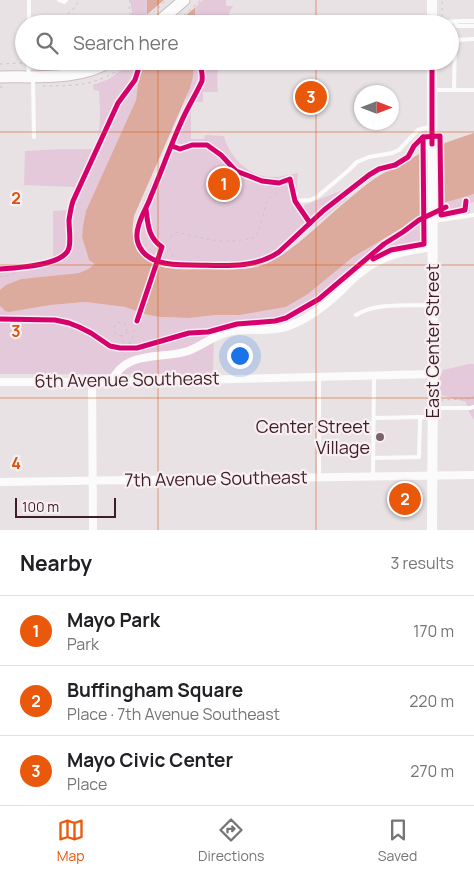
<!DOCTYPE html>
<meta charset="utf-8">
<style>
body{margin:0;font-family:Manrope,sans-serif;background:#f2f2f2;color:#202124}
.compass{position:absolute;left:354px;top:85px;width:45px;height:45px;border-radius:50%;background:#fff;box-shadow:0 1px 4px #0004;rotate:90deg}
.scale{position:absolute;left:15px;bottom:12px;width:101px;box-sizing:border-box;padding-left:5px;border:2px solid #3e1e24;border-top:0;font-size:14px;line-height:18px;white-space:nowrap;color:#3e1e24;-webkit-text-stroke:4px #f8eff3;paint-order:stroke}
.you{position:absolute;left:239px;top:355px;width:18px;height:18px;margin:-12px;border:4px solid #fff;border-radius:50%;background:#1a73e8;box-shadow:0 0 0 8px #1a73e833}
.badge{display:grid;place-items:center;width:32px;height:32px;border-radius:50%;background:#ea580c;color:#fff;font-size:16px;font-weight:700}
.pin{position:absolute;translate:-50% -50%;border:2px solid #fff;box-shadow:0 1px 5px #0006}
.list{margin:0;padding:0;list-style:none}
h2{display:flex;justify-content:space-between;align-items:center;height:65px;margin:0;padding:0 20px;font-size:21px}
h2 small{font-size:16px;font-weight:400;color:#757577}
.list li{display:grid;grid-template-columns:32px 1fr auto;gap:15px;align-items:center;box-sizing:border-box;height:70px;padding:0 20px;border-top:1px solid #e0e0e0}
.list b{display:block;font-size:19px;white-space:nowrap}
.list p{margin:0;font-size:16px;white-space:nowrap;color:#757577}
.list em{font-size:16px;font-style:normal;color:#757577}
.icon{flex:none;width:28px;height:28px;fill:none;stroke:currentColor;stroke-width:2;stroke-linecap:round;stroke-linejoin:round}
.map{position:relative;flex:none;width:474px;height:530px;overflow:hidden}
.search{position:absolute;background:#fff;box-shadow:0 1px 4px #0004;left:15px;right:15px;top:15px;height:55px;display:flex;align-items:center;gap:12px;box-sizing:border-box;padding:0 18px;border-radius:28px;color:#757577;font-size:19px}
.sheet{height:275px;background:#fff}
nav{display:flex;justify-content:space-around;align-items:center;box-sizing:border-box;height:70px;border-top:1px solid #e0e0e0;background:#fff;font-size:14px;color:#757577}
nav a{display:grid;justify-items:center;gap:2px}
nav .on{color:#ea580c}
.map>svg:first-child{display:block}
.green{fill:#e4c9da}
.water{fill:#ddab9e}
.pier{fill:#e8e2e5}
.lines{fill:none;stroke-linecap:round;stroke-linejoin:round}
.secondary-casing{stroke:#c8bdc1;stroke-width:13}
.path{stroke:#cdc2c6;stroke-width:1;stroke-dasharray:2.5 4;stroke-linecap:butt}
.service{stroke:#fcfbfb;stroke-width:4}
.minor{stroke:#fcfbfb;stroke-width:8}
.tertiary{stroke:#fcfbfb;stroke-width:10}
.secondary{stroke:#fcfbfb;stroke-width:11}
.cycleway-casing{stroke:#f8eff3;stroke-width:8}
.cycleway{stroke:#d6006c;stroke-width:5}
.grid{fill:none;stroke:#d7530e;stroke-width:1;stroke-opacity:0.55}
.poi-dot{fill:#7a6368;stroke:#f8eff3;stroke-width:2}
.labels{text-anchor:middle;stroke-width:4.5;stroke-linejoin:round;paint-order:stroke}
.street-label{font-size:18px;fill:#3e1e24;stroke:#f8eff3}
.poi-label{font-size:18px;fill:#3e1e24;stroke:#f8eff3;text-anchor:end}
.grid-label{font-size:16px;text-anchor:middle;font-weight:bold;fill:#d7530e;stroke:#f8eff3;stroke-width:4.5;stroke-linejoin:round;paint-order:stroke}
</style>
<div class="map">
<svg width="474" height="530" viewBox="0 0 474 530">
<rect width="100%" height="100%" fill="#e8e2e5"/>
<!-- green -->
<g class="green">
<path d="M130,0H147V14C138,23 135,24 122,24L132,13Z"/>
<polygon points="203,0 226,0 226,6 233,6 229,13 228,24 195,24 195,6"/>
<path d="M134,61H144L138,84L136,100L86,212L83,226L82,237L89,260L96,263L88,269L79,273L21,279L0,290V267L45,266L53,258V211L69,210L74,187L24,185L25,151L62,149H94C102,131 100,111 99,91L94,90L93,85L109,79Z"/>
<path d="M194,61H219C217,69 217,84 218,92H203V102H191V139H204L205,135L224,136C228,153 244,172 263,176C275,179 286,175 298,173L296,198L297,202L302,206L343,190L348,198L277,256C269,260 260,263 251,265C236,268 163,270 152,263C144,258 136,246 135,238C134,233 135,227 135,222L187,100L186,98L193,77Z"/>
<polygon points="474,194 474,202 470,203 470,213 442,217 442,205 455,199"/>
<path d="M422,215V246C411,247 399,248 388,253C349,268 324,305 286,321C271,328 253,326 237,328C229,329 222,331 214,333L213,374H0V306L5,311L22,310L51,305L85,302L125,307L148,315L160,317L189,318L216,315H240L286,307L308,294L353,257Z"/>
<path d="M469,364H474V420L469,412L466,402L441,395C438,386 439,378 443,370Z"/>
</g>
<!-- water -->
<g class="water">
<rect x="147" y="0" width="48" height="24"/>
<path d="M144,61H194L193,77L190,88L134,216C132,229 131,238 138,249C152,274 186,269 210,269C229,269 253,271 270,262C300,246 325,218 350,198C361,189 372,179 384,173C388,170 394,169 398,167C406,163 413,157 421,153C438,145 456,139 474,133V194L447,202L416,218L402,228L353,257L308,294L286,307L240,315H216L189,318L160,317L148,315L125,307L85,302L51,305L9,312L5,311L0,306V290L6,285L21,279L79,273L88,269L95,264L89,260L82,237L83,226L86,211L136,100L138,84Z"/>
</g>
<!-- pier -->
<polygon class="pier" points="164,0 198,0 198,5 176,24 144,24 144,17"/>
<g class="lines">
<defs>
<g id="secondary">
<polyline points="156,24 184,0"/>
<path d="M0,77C37,76 78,81 111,61"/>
</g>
</defs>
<!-- secondary casing -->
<use href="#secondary" class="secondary-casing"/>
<!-- path -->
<g class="path">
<polyline points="130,0 129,12 137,23"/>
<path d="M55,17C67,16 74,11 79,0"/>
<polyline points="442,17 442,0"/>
<polyline points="138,24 141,23 167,0"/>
<polyline points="174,24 201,0"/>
<polyline points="33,62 39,63 74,61"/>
<polyline points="0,64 22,63"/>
<path d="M43,86C80,86 101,85 131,61"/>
<polyline points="0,87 7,87"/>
<polyline points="165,244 172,251 173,264"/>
<path d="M162,247L168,239L177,232C208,240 225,245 256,237C258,231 260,226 262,220C266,206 264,200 278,192"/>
<polyline points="0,277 17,273 30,267"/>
<path d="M122,336L117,335C113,330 113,325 119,322L125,324L127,328L126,333"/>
<polyline points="130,343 124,343 121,338 124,333 128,333 131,335"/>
<polyline points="124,356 129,348 137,321"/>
<polyline points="441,400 469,399 474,396"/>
</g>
<!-- service -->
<g class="service">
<polyline points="59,0 64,2 66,0"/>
<polyline points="455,22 457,26 474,26"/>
<polyline points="432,23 460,21 474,21"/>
<polyline points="29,24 29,0"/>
<polyline points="28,61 29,76"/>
<polyline points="33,78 34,137"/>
<polyline points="434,90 474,90"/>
<polyline points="454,90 455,43 457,40 474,39"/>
<polyline points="295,201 310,200 317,197 349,170 357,162 369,157 392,153 399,150 418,130 432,126"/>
<polyline points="434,221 474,215"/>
<path d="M356,315C377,302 408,306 432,305"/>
<polyline points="433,408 470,408 474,407"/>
<polyline points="374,418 420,417"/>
<polyline points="373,458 419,457 420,417 431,418"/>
<polyline points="373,475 374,375"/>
<polyline points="319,477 319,377"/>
</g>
<!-- minor -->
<g class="minor">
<polyline points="92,381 93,530"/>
<polyline points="0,382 111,382 433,374"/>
<path d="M111,382C126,349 160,360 188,351C202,346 214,335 229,332C248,327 268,333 286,327C302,322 318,311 331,300C341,292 349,282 359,274C380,255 406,251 433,247"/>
<polyline points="0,482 474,475"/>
</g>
<!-- tertiary -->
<g class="tertiary">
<polyline points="432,24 432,0"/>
<polyline points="432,61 433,365 432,530"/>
</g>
<!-- secondary -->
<use href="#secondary" class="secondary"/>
<defs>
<g id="cycleway">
<path d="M198,61C201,68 203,73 202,81C196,94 189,105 183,118C171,144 162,170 151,196C148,205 142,214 139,224C137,230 136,237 138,243C145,264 171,265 190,265C220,265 253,270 279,252L324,210L369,175L379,169L395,165L408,157L414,146L423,137L440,136L441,215L465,210L466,201"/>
<polyline points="432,144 432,61"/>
<polyline points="172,146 180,149 192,145 207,145 221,155 236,171 262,181 279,183 290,179 295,201 310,223"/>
<polyline points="373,259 391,250 424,244 423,137"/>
<path d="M0,269C15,268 64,266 69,248C71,240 69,229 69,220C70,214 71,207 73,201L118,103L135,80L141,61"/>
<polyline points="0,319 55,320 69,323 79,327 91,333 110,346 120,348 137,348 189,333 208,332 237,324 275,321 286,318 319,299 384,244 403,232 419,220 446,207"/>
<path d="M137,321L162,247C148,237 148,225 146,209"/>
</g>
</defs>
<!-- cycleway casing -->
<use href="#cycleway" class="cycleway-casing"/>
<!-- cycleway -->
<use href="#cycleway" class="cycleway"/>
</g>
<!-- grid -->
<path class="grid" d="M158,0V24M316,0V24M158,61V530M316,61V530M0,132H474M0,265H474M0,398H474"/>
<!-- markers -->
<circle class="poi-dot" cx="380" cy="437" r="5"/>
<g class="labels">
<!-- street labels -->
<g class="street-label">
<text transform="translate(433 341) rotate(-90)" y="6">East Center Street</text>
<text transform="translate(127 380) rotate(-1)" y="6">6th Avenue Southeast</text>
<text transform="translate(216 479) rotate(-1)" y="6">7th Avenue Southeast</text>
</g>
<!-- poi labels -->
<g class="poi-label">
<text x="370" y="433">Center Street<tspan x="370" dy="21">Village</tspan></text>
</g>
</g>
<g class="grid-label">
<text x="16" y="204">2</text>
<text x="16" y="337">3</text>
<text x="16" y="469">4</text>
</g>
</svg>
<svg class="compass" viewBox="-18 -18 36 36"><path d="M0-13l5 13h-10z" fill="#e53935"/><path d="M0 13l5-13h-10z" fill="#757577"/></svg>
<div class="scale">100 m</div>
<div class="you"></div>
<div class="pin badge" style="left:224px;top:184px">1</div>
<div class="pin badge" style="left:405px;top:499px">2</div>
<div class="pin badge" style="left:311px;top:97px">3</div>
<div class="search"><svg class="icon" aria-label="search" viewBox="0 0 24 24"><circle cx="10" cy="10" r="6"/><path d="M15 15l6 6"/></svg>Search here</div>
</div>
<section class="sheet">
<h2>Nearby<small>3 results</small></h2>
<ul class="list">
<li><span class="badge">1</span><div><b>Mayo Park</b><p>Park</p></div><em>170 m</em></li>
<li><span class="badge">2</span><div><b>Buffingham Square</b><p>Place · 7th Avenue Southeast</p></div><em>220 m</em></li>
<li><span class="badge">3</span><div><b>Mayo Civic Center</b><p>Place</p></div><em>270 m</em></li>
</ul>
</section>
<nav>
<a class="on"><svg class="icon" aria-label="map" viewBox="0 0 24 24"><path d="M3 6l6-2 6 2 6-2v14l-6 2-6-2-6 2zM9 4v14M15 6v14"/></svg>Map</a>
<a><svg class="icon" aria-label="directions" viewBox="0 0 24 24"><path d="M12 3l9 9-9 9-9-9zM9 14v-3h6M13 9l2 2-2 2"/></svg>Directions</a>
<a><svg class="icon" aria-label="saved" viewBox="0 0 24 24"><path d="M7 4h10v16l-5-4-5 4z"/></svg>Saved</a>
</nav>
